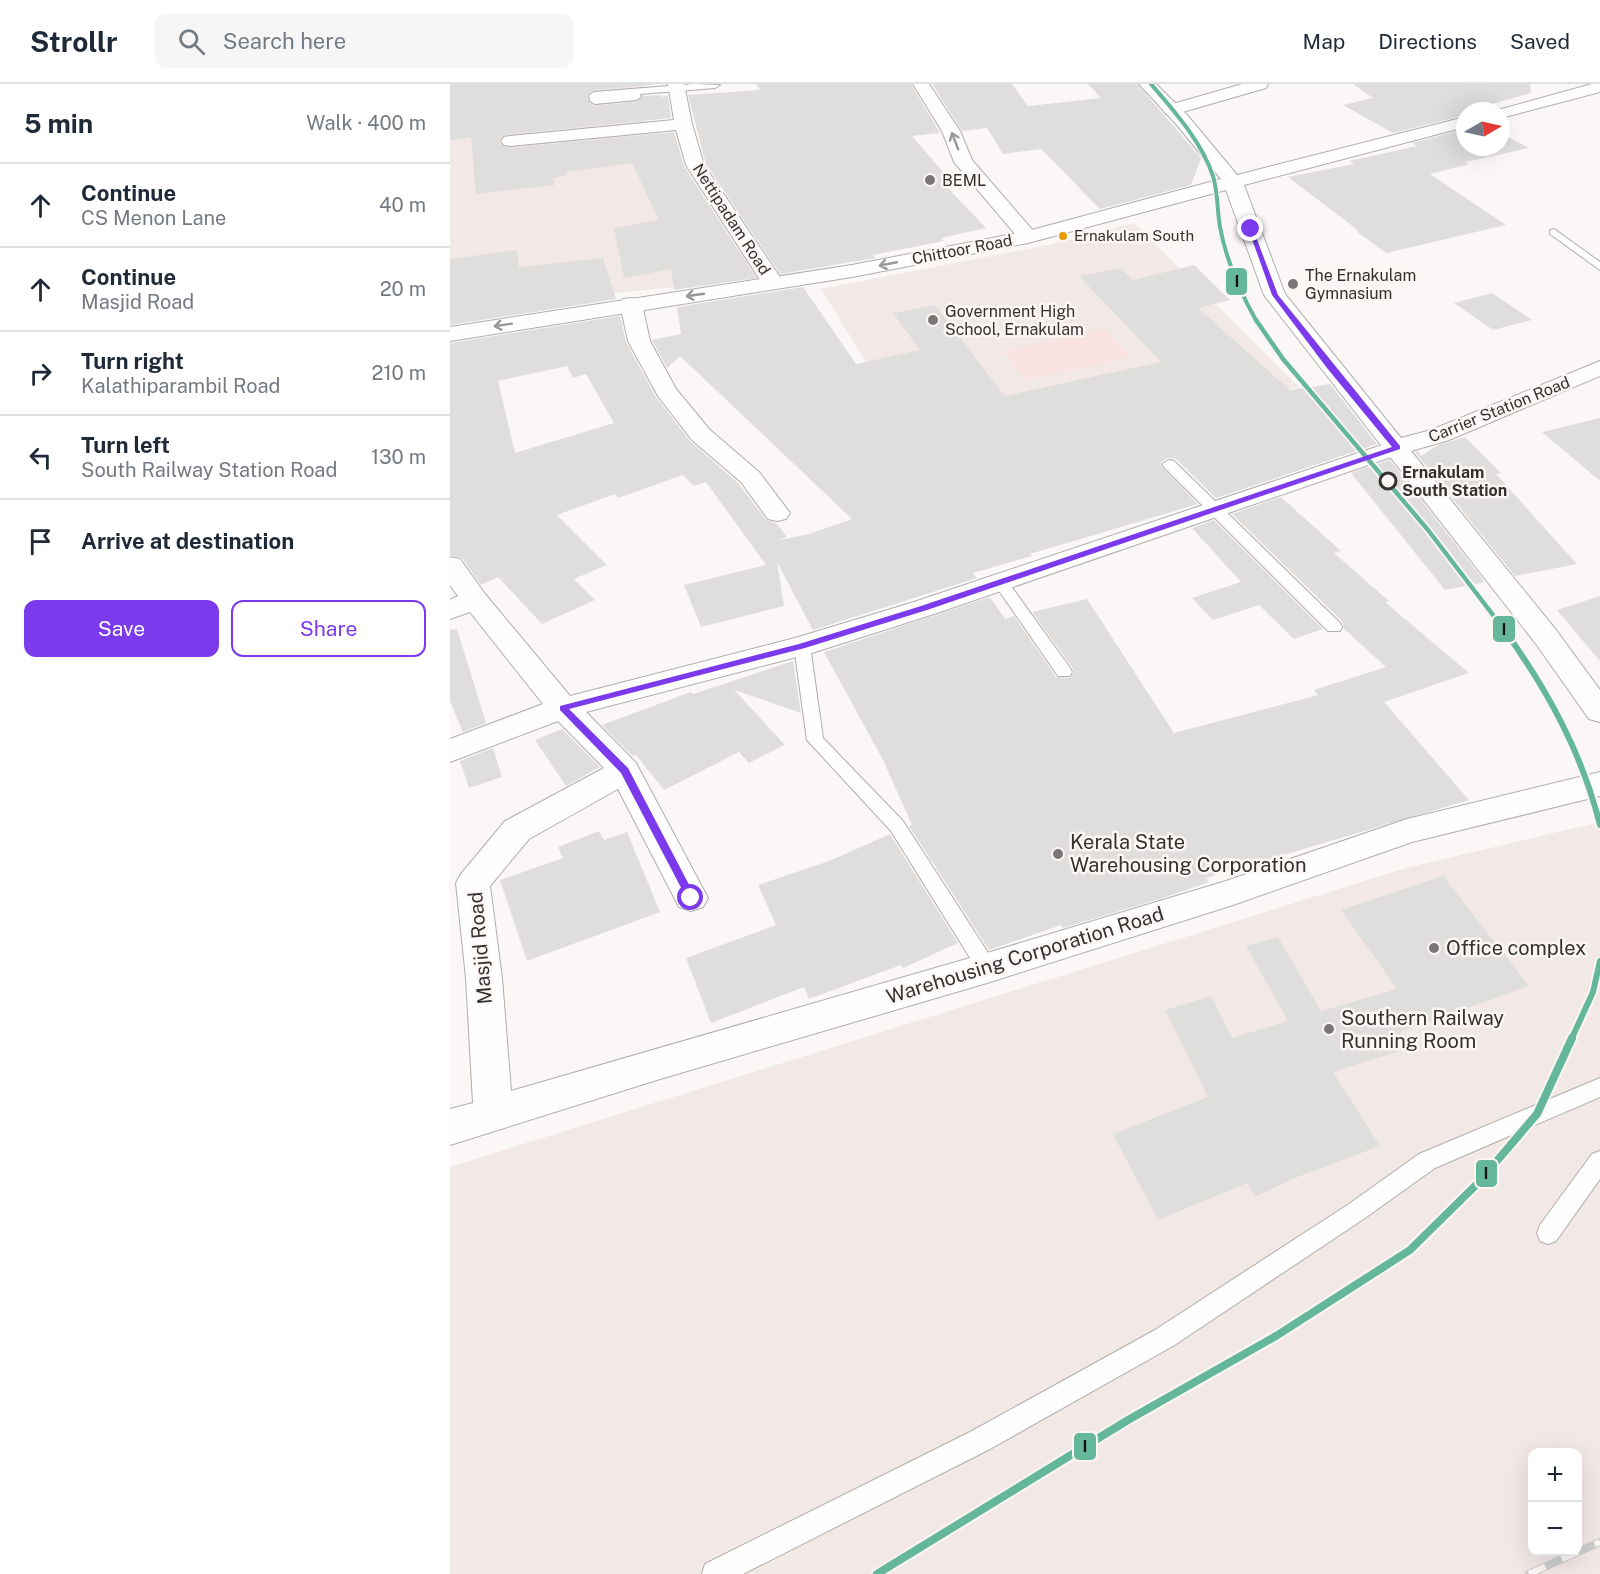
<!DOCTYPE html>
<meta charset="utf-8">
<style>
body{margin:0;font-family:"Public Sans",sans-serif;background:#f6f6f7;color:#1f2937}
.controls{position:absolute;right:18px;bottom:18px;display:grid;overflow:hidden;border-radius:12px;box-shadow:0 6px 24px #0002}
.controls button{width:54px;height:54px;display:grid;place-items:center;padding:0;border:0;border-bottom:2px solid #e0e1e3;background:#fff;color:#1f2937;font:30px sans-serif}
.compass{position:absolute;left:1006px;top:18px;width:54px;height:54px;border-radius:50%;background:#fff;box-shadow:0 6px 24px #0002;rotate:81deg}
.stop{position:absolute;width:18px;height:18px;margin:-14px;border:4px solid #7c3aed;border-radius:50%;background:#fff}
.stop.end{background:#7c3aed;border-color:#fff;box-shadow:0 2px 6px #0008}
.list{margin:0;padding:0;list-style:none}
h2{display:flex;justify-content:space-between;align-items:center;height:78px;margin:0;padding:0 24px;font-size:26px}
h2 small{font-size:20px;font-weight:400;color:#747a83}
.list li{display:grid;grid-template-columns:39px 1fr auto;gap:18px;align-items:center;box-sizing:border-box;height:84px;padding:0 24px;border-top:2px solid #e0e1e3}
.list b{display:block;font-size:22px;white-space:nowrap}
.list p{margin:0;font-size:20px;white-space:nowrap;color:#747a83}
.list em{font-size:20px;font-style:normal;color:#747a83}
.actions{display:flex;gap:12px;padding:18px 24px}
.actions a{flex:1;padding:14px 0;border:2px solid #7c3aed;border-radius:12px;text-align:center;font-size:21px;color:#7c3aed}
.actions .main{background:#7c3aed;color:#fff}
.icon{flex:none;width:33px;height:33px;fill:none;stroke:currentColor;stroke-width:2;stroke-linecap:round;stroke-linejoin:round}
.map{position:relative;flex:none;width:1150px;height:1490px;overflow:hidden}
header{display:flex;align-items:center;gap:36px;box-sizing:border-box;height:84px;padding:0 30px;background:#fff;border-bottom:2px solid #e0e1e3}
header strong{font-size:28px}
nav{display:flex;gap:33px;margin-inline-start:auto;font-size:21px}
.search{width:420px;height:54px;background:#f6f6f7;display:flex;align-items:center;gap:15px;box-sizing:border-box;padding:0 21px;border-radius:12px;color:#747a83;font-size:22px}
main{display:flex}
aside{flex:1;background:#fff}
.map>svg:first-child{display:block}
.built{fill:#f2e8e6;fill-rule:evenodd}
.green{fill:#f9e3e1}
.building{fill:#e0dedc;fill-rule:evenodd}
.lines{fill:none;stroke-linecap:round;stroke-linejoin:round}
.lane-casing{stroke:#b0aead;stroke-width:2}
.street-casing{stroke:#b0aead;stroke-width:2}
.secondary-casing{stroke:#b0aead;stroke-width:2}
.lane{fill:#fefefe;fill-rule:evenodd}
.street{fill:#fefefe;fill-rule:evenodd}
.secondary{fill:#fefefe;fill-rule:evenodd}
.rail-casing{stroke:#cfcece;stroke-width:8}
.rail{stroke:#fcf6f5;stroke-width:6;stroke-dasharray:18;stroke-linecap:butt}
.metro-1-far3-casing{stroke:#fcf6f5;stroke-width:6}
.metro-1-far2-casing{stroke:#fcf6f5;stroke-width:8}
.metro-1-far1-casing{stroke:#fcf6f5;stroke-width:10}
.metro-1-casing{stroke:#fcf6f5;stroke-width:12}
.metro-1-far3{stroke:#65b79b;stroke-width:4}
.metro-1-far2{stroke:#65b79b;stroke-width:4.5}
.metro-1-far1{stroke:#65b79b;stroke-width:6}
.metro-1{stroke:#65b79b;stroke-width:8}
.oneway{stroke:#999898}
.route{fill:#7c3aed}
.poi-dot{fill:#7a7776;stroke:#fcf6f5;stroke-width:2}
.bus-dot{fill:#e49a05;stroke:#fcf6f5;stroke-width:2}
.stop-dot{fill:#fcf6f5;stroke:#343231;stroke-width:3}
.labels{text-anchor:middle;stroke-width:5;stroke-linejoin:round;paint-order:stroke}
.far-bus-label{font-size:15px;fill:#343231;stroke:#fcf6f5;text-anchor:start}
.far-poi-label{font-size:16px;fill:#343231;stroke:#fcf6f5;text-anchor:start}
.far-street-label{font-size:16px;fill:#343231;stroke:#fcf6f5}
.far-stop-label{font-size:16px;font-weight:bold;fill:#343231;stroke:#fcf6f5;text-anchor:start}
.poi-label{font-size:20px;fill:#343231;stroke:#fcf6f5;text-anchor:start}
.street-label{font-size:20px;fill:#343231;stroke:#fcf6f5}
.line-badge{stroke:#fcf6f5;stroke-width:2}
.pale-badge-label{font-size:16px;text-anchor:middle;font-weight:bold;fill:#111}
</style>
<header>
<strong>Strollr</strong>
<div class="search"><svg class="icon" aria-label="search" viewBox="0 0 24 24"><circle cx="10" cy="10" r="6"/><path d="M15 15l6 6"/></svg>Search here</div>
<nav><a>Map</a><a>Directions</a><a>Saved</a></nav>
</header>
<main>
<aside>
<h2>5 min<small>Walk · 400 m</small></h2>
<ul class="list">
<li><svg class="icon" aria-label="ahead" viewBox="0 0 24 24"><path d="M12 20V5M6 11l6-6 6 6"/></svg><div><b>Continue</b><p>CS Menon Lane</p></div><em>40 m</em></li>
<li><svg class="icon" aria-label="ahead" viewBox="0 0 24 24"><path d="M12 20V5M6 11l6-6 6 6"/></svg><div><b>Continue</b><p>Masjid Road</p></div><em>20 m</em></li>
<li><svg class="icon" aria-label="right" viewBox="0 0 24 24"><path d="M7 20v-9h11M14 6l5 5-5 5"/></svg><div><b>Turn right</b><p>Kalathiparambil Road</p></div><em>210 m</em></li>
<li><svg class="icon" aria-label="left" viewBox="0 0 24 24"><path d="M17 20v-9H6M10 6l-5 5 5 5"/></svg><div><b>Turn left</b><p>South Railway Station Road</p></div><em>130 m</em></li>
<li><svg class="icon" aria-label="arrive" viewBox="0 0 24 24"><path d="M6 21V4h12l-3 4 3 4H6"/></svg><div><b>Arrive at destination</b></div></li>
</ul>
<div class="actions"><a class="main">Save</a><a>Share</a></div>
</aside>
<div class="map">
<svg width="1150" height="1490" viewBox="0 0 1150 1490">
<rect width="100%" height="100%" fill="#fbf7f6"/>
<!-- built -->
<g class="built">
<polygon points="0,0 194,0 196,42 310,194 90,217 0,232"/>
<polygon points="684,139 849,303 483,387 371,205 603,160"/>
<path d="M1150,738V1490H0V1083L956,784ZM1082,1368H1128V1468H1082Z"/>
</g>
<!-- green -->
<polygon class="green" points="655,245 680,273 576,296 553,267"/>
<!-- building -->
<g class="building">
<polygon points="0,0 210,0 144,6 137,10 138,17 145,22 186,18 193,12 212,11 212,13 218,12 221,34 60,50 52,52 49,58 54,63 60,64 224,48 234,82 306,194 224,206 221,185 174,194 164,144 209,136 182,79 116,88 117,91 102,94 105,101 26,110 21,53 0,57"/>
<polygon points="306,0 461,0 490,49 462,52 505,102 497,103 536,144 491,154 494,157 423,171 425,174 330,190 256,80 238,11 310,6"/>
<polygon points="482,0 562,0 578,22 651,14 638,0 687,0 751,74 741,101 650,125 591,65 553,70 537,44 512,47"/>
<polygon points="903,0 1080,0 1081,9 1013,28 1015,31 943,49 893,21 923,14"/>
<polygon points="1015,45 1015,63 1051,63 1051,49 1079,64 1015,78 1019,80 980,90 1056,141 936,169 906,147 909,147 838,93 904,80 899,77 967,62 962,59"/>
<polygon points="67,166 69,183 153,174 166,215 0,241 0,175"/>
<path d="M744,181L780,216L748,224L840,306L880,300L927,360L766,414L726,375L718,374L711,378L710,381L748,420L580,470L582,472L523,489L527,494L363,546L327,478L334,522L251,543L234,501L316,481L256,398L244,402L233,391L168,414L165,410L107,431L157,481L124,495L145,516L92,540L48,493L31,501L12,474L0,471V259L170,232L176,258L206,313L240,357L289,400L316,436L326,439L337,453L325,457L359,450L402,435L230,272L217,284L202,256L231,250L227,223L353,203L406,280L470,266L443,229L485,221L555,312L711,278L629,192L671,184L683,196ZM117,282L123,294L136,290L164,339L65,369L48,297Z"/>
<polygon points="1042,209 1082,236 1043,246 1004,219"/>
<polygon points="1150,334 1150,397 1092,348"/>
<polygon points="1015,353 1051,389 1046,390 1127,480 1065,492 965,368 968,367 971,372 988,361"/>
<polygon points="940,376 1035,498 995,506 901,389"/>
<polygon points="831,413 891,467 884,469 939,517 935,518 1019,589 934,618 1019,716 756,794 759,798 713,814 613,844 611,841 539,866 459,742 462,741 433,676 374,568 540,513 555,535 564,532 606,593 620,594 624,589 622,583 582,528 637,515 724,649 868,611 864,606 936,583 894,545 892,537 782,430"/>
<polygon points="764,436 873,545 844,555 809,521 763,536 742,514 791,498 742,444"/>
<polygon points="1150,512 1150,577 1107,526"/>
<polygon points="7,545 36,639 13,648 0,617 0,546"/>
<polygon points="343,577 351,629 284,606 335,661 299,679 289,668 214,706 186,671 182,672 152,641 241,608 243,610"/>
<polygon points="112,645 150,683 116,702 85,656"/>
<polygon points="43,664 52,693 19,704 10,677"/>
<polygon points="149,747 154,756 177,748 210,828 77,877 50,796 113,774 108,763"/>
<polygon points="440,750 508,859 453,884 451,881 359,915 354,903 261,939 236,874 326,841 308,801 379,777"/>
<polygon points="993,792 1079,902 950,948 959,964 883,988 930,1062 842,1095 805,1113 797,1099 708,1136 663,1050 758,1013 715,926 761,912 782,954 838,937 796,862 828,853 871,927 947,905 891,826"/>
</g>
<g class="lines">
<defs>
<g id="lane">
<polygon points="244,0 270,1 265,4 190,10 191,13 186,16 145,20 140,17 139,11 144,8"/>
<polygon points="1104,145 1150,178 1150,186 1100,150 1100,146"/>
<polygon points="719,376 724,377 890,539 892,543 890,547 878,547 714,383 712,380"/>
<polygon points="551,493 556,495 620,584 622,588 620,592 608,592 543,498"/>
<polygon points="352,557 360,562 373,654 453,737 544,878 547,884 544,890 537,892 530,890 441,747 357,656 344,562"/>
<polygon points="1150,994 1150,1013 985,1084 915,1134 723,1262 540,1365 293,1490 252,1490 255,1480 522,1347 705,1246 899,1120 969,1070"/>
<polygon points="1150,1067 1150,1095 1106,1157 1098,1160 1090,1157 1087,1149 1090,1141 1142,1070"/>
</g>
<g id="street">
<polygon points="218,0 234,0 242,40 254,81 334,199 330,203 323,205 316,203 312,199 236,81 226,46 60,62 54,61 51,57 54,53 60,52 224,36"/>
<polygon points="463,0 479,0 510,47 522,76 585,149 588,153 585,157 571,157 504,78 492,47"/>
<polygon points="792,0 818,0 816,4 722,31 716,30 713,26 716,22"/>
<polygon points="181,214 189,215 192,220 200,257 226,305 260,346 309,388 340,429 336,435 327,437 318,435 291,398 242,356 208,312 178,257 170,220 173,215"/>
<polygon points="947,356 956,358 959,363 956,368 484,530 362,569 136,628 186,679 258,814 253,823 241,827 229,823 168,705 79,755 40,802 52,894 61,1007 537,869 776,797 957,735 1150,688 1150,712 962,758 783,821 537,899 210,995 0,1061 0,1025 23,1019 16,894 6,799 11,790 55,737 154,684 108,637 0,678 0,655 93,620 20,528 0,535 0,516 8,512 0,501 0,473 10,475 35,510 120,612 345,554 464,518"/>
</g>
<g id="secondary">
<polygon points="689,0 706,0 738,32 787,91 1015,33 1015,43 794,101 835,210 951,354 981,346 1150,277 1150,292 999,356 961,367 1106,546 1150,606 1150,638 1139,635 1086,560 814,211 776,106 578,159 402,193 0,257 0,243 402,181 578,147 771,95 726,40"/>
<polygon points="1142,0 1150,0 1150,8 1051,34 1051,27 1044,27"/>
</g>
</defs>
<!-- lane casing -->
<use href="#lane" class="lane-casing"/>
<!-- street casing -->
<use href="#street" class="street-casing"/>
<!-- secondary casing -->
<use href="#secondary" class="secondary-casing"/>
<!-- lane -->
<use href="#lane" class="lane"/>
<!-- street -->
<use href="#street" class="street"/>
<!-- secondary -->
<use href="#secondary" class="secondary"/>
<defs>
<polyline id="rail" points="1079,1490 1150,1458"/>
</defs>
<!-- rail casing -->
<use href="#rail" class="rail-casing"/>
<!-- rail -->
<use href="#rail" class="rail"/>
<defs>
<path id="metro-1-far3" d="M701,0C725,28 751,57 763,92C768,108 767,126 770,143C776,176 790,208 807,238"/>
<polyline id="metro-1-far2" points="806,236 833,275 978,446 1056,548"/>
<g id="metro-1-far1">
<path d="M1055,547C1098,607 1132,669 1150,741"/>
<polyline points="1121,956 1143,908 1150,877"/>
</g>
<polyline id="metro-1" points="427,1490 678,1336 826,1252 960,1166 1028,1099 1087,1030 1122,954"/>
</defs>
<!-- metro-1-far3 casing -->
<use href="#metro-1-far3" class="metro-1-far3-casing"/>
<!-- metro-1-far2 casing -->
<use href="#metro-1-far2" class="metro-1-far2-casing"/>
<!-- metro-1-far1 casing -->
<use href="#metro-1-far1" class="metro-1-far1-casing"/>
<!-- metro-1 casing -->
<use href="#metro-1" class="metro-1-casing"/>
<!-- metro-1-far3 -->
<use href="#metro-1-far3" class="metro-1-far3"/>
<!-- metro-1-far2 -->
<use href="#metro-1-far2" class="metro-1-far2"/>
<!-- metro-1-far1 -->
<use href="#metro-1-far1" class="metro-1-far1"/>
<!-- metro-1 -->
<use href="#metro-1" class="metro-1"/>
</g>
<!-- one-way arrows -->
<defs><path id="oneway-shaft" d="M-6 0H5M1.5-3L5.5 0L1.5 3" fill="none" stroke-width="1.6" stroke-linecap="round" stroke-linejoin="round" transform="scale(1.5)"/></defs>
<g class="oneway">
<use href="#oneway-shaft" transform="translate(505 57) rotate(-111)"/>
<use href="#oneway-shaft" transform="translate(438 180) rotate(169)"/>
<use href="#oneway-shaft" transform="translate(245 211) rotate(172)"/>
<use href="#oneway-shaft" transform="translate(53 241) rotate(171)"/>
</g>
<!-- route -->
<polygon class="route" points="798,144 803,145 828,211 950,362 950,365 477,526 355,564 119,625 178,684 246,814 245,817 238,817 171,689 110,626 110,622 349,560 471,522 942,363 877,284 822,211"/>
<!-- markers -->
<g class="poi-dot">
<circle cx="480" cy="96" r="6"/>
<circle cx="843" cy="200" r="6"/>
<circle cx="483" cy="236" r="6"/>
<circle cx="608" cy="770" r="6"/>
<circle cx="984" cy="864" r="6"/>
<circle cx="879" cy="945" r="6"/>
</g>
<circle class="bus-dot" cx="613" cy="152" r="5"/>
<circle class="stop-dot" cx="938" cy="397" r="8"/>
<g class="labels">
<!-- far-bus labels -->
<g class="far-bus-label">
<text x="624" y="157">Ernakulam South</text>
</g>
<!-- far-poi labels -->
<g class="far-poi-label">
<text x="492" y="102">BEML</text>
<text x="855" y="197">The Ernakulam<tspan x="855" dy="18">Gymnasium</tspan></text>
<text x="495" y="233">Government High<tspan x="495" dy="18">School, Ernakulam</tspan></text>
</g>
<!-- far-street labels -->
<g class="far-street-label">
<text transform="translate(282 135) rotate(57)" y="6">Nettipadam Road</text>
<text transform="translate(512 165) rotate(-11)" y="6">Chittoor Road</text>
<text transform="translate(1049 325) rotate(-22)" y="6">Carrier Station Road</text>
</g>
<!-- far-stop labels -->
<g class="far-stop-label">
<text x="952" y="394">Ernakulam<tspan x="952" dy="18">South Station</tspan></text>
</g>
<!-- poi labels -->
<g class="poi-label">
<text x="620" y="765">Kerala State<tspan x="620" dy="23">Warehousing Corporation</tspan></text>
<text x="996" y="871">Office complex</text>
<text x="891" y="941">Southern Railway<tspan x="891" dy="23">Running Room</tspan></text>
</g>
<!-- street labels -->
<g class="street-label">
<text transform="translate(30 864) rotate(-95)" y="7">Masjid Road</text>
<text transform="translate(575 871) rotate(-17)" y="7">Warehousing Corporation Road</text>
</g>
</g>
<g class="line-badge">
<rect x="775" y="183" width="23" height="29" rx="6" fill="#65b79b"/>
<rect x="1042" y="531" width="24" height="28" rx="6" fill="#65b79b"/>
<rect x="1025" y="1075" width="23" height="29" rx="6" fill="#65b79b"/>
<rect x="623" y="1348" width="24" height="29" rx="6" fill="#65b79b"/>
</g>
<g class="pale-badge-label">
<text x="787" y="203">I</text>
<text x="1054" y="551">I</text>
<text x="1036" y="1095">I</text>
<text x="635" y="1368">I</text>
</g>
</svg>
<div class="controls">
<button>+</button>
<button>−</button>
</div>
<svg class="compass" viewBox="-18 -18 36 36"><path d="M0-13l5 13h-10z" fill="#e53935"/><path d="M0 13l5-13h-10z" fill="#747a83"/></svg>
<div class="stop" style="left:241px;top:814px"></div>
<div class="stop end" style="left:801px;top:145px"></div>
</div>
</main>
